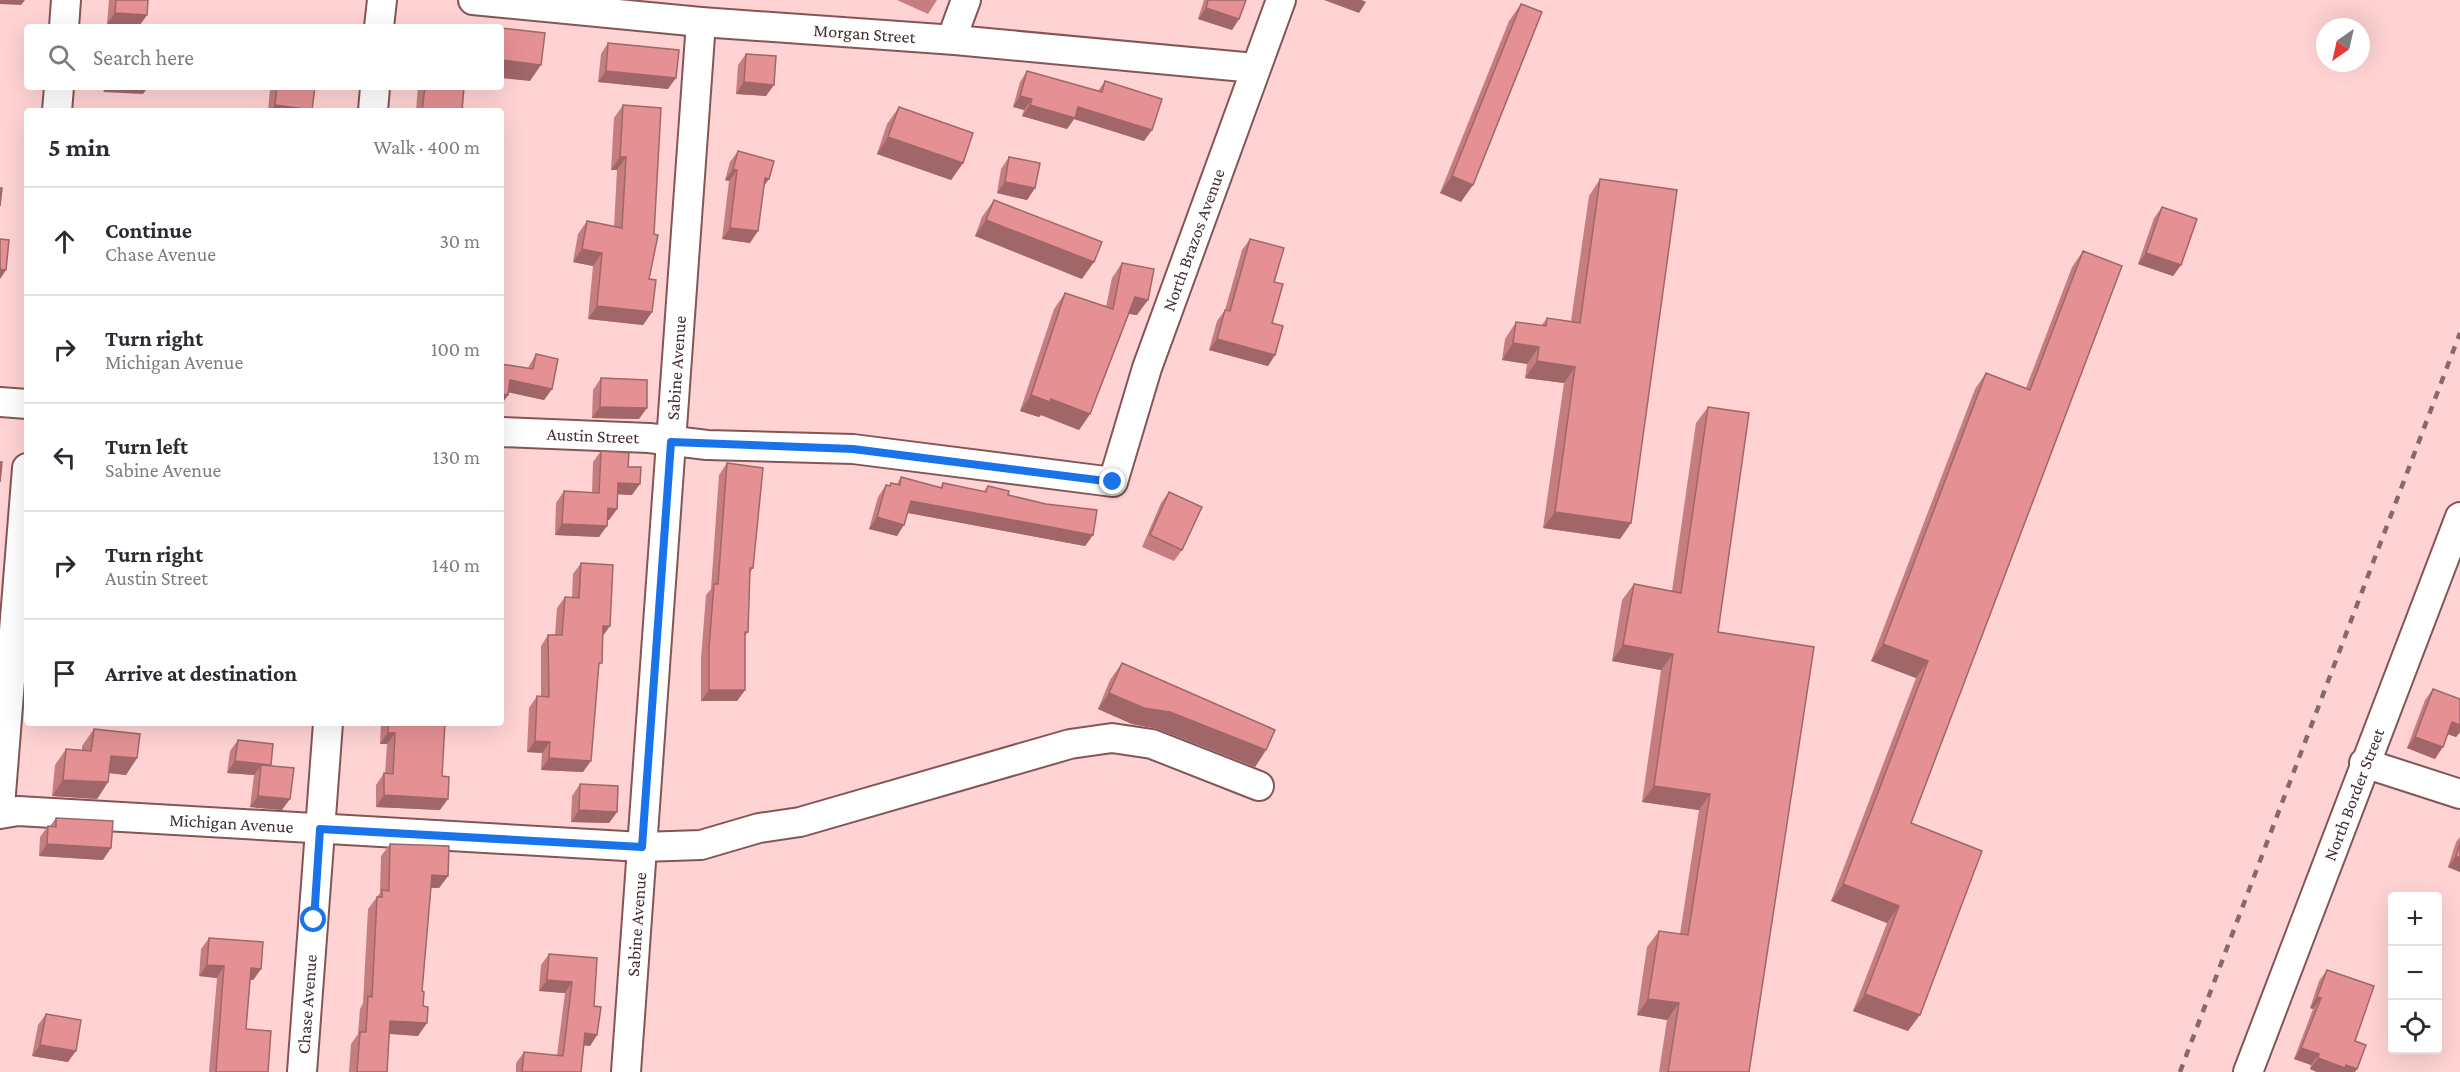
<!DOCTYPE html>
<meta charset="utf-8">
<style>
body{margin:0;font-family:"Crimson Pro",serif;background:#f2f2f3;color:#2b2b33}
.controls{position:absolute;right:18px;bottom:18px;display:grid;overflow:hidden;border-radius:6px;box-shadow:0 6px 24px #0002}
.controls button{width:54px;height:54px;display:grid;place-items:center;padding:0;border:0;border-bottom:2px solid #e1e1e2;background:#fff;color:#2b2b33;font:30px sans-serif}
.compass{position:absolute;left:2316px;top:18px;width:54px;height:54px;border-radius:50%;background:#fff;box-shadow:0 6px 24px #0002;rotate:214deg}
.stop{position:absolute;width:18px;height:18px;margin:-14px;border:4px solid #1a73e8;border-radius:50%;background:#fff}
.stop.end{background:#1a73e8;border-color:#fff;box-shadow:0 2px 6px #0008}
.list{margin:0;padding:0;list-style:none}
h2{display:flex;justify-content:space-between;align-items:center;height:78px;margin:0;padding:0 24px;font-size:26px}
h2 small{font-size:20px;font-weight:400;color:#7c7c81}
.list li{display:grid;grid-template-columns:39px 1fr auto;gap:18px;align-items:center;box-sizing:border-box;height:108px;padding:0 24px;border-top:2px solid #e1e1e2}
.list b{display:block;font-size:22px;white-space:nowrap}
.list p{margin:0;font-size:20px;white-space:nowrap;color:#7c7c81}
.list em{font-size:20px;font-style:normal;color:#7c7c81}
.icon{flex:none;width:33px;height:33px;fill:none;stroke:currentColor;stroke-width:2;stroke-linecap:round;stroke-linejoin:round}
.map{position:relative;flex:none;width:2460px;height:1072px;overflow:hidden}
.search{position:absolute;background:#fff;box-shadow:0 6px 24px #0002;left:24px;top:24px;width:480px;height:66px;display:flex;align-items:center;gap:15px;box-sizing:border-box;padding:0 21px;border-radius:6px;color:#7c7c81;font-size:22px}
.panel{position:absolute;background:#fff;box-shadow:0 6px 24px #0002;left:24px;top:108px;width:480px;height:618px;border-radius:6px}
.map>svg:first-child{display:block}
.lines{fill:none;stroke-linecap:round;stroke-linejoin:round}
.minor-casing{stroke:#845557;stroke-width:32}
.minor{stroke:#fff;stroke-width:28}
.rail{stroke:#866969;stroke-width:4.5;stroke-dasharray:8 8;stroke-linecap:butt}
.wall{fill:#c57d7f}
.shaded-wall{fill:#a06668}
.building{fill:#e59194;stroke:#a06668;stroke-width:1.5}
.route{stroke:#1a73e8;stroke-width:8}
.labels{text-anchor:middle;stroke-width:4.5;stroke-linejoin:round;paint-order:stroke}
.street-label{font-size:18px;fill:#442f2f;stroke:#ffd3d3}
</style>
<div class="map">
<svg width="2460" height="1072" viewBox="0 0 2460 1072">
<rect width="100%" height="100%" fill="#ffd3d3"/>
<g class="lines">
<defs>
<g id="minor">
<path id="s1" d="M473,0L701,22L955,40L1255,68"/>
<polyline points="64,27 66,0"/>
<polyline points="379,27 382,0"/>
<polyline points="955,40 956,27 966,0"/>
<polyline points="57,111 59,87"/>
<polyline points="373,111 375,87"/>
<polyline points="0,402 27,404"/>
<path id="s2" d="M501,432L649,438L707,445L853,449L1113,482L1147,368L1281,0"/>
<polyline points="2364,763 2460,794"/>
<polyline points="0,806 27,468"/>
<path id="s3" d="M0,814L18,811L642,847L701,845L759,828L800,822L1070,744L1112,738L1152,744L1259,786"/>
<path id="s4" d="M302,1072L328,723"/>
<path id="s5" d="M626,1072L701,22"/>
<path id="s6" d="M2248,1072L2460,517"/>
</g>
</defs>
<!-- minor casing -->
<use href="#minor" class="minor-casing"/>
<!-- minor -->
<use href="#minor" class="minor"/>
<!-- rail -->
<polyline class="rail" points="2180,1072 2460,333"/>
</g>
<!-- wall -->
<g class="wall">
<polygon points="109,0 148,0 147,15 139,26 107,24"/>
<polygon points="897,0 937,0 928,14"/>
<polygon points="1204,0 1246,0 1239,19 1232,30 1198,19"/>
<polygon points="1521,4 1461,202 1440,193 1509,21"/>
<polygon points="608,43 668,89 598,82 601,54"/>
<polygon points="746,54 766,96 736,94 738,65"/>
<polygon points="1027,71 1098,91 1105,81 1144,141 1074,119 1067,129 1022,116 1024,110 1013,107 1020,82"/>
<polygon points="272,87 315,87 312,110 311,111 268,111 270,89"/>
<polygon points="418,87 464,87 462,111 416,111"/>
<polygon points="623,105 649,279 652,312 643,325 588,319 593,266 573,262 578,234 587,221 614,227 617,170 611,170 614,118"/>
<polygon points="899,107 963,163 951,180 877,154 887,124"/>
<polygon points="738,151 750,243 722,239 729,181 725,180 730,162"/>
<polygon points="1009,157 1035,188 1027,200 997,193 1001,169"/>
<polygon points="1600,179 1631,523 1620,539 1543,528 1564,383 1525,378 1527,364 1502,360 1505,339 1516,322 1541,326 1547,318 1571,321 1589,196"/>
<polygon points="994,200 1082,279 975,236 982,217"/>
<polygon points="2162,207 2181,265 2173,276 2138,264 2154,218"/>
<polygon points="1250,239 1274,282 1272,323 1275,355 1268,366 1209,350 1217,321 1225,310 1242,250"/>
<polygon points="2083,251 1911,823 1908,1031 1853,1011 1887,923 1831,901 1916,678 1871,661 1975,389 1986,373 2026,388 2072,267"/>
<polygon points="1122,263 1137,315 1129,314 1090,414 1079,430 1041,415 1039,417 1020,411 1054,309 1065,293 1106,307 1112,278"/>
<polygon points="536,354 552,389 544,400 508,392 508,395 501,405 501,364 528,368 529,366"/>
<polygon points="601,378 639,419 592,418 593,390"/>
<polygon points="1708,407 1718,632 1749,1072 1659,1072 1667,1020 1637,1015 1647,947 1659,931 1680,934 1699,810 1642,802 1661,670 1612,661 1622,600 1634,584 1672,591 1696,423"/>
<polygon points="601,451 628,467 632,495 618,494 617,509 609,520 607,520 599,537 555,535 556,503 564,491 592,493 593,462"/>
<polygon points="727,463 753,568 750,573 748,632 745,636 745,690 737,701 701,701 701,659 706,595 711,589 719,475"/>
<polygon points="901,477 940,488 943,483 984,491 988,486 1093,535 1085,546 908,513 897,536 869,529 878,497 886,485 889,486 891,483 897,484"/>
<polygon points="1169,492 1182,550 1174,561 1142,547 1161,503"/>
<polygon points="581,563 610,626 603,635 583,772 541,770 542,753 527,752 529,708 537,696 541,697 541,646 548,635 555,635 557,608 565,597 572,598 573,574"/>
<polygon points="1122,663 1266,750 1255,767 1158,729 1132,724 1098,709 1110,680"/>
<polygon points="2433,689 2460,699 2460,732 2456,737 2448,734 2435,759 2407,748 2425,700"/>
<polygon points="381,723 445,723 440,810 376,807 376,785 384,773 385,774 387,744 380,744"/>
<polygon points="94,729 137,758 126,775 109,773 108,782 97,799 52,796 55,765 66,749 82,750 82,746"/>
<polygon points="238,740 271,766 282,810 250,807 254,775 227,773 230,751"/>
<polygon points="580,784 617,812 609,823 571,822 572,796"/>
<polygon points="56,818 103,860 39,856 40,837 48,826 50,826"/>
<polygon points="2460,837 2460,872 2448,867 2456,842"/>
<polygon points="390,844 448,876 439,888 431,888 418,1036 389,1034 387,1072 349,1072 351,1044 358,1034 360,1009 363,1003 368,909 380,893 381,856"/>
<polygon points="209,938 261,969 253,980 250,980 246,1029 268,1072 209,1072 217,978 199,976 201,949"/>
<polygon points="549,954 594,1006 597,1035 590,1046 584,1045 581,1072 516,1072 516,1063 524,1052 557,1055 565,993 539,991 541,965"/>
<polygon points="2327,970 2355,1041 2355,1072 2317,1072 2310,1069 2311,1065 2294,1059 2313,1009 2310,1008 2319,981"/>
<polygon points="46,1014 68,1062 32,1056 38,1025"/>
</g>
<!-- shaded-wall -->
<g class="shaded-wall">
<polygon points="0,0 25,0 21,5 0,4"/>
<polygon points="1324,0 1362,0 1366,2 1359,13"/>
<polygon points="1206,8 1239,19 1232,30 1198,19"/>
<polygon points="115,13 147,15 139,26 107,24"/>
<polygon points="501,60 541,65 530,81 501,78"/>
<polygon points="606,71 676,78 668,89 598,82"/>
<polygon points="744,82 774,85 766,96 736,94"/>
<polygon points="106,87 148,87 143,94 103,92"/>
<polygon points="1020,96 1032,99 1024,110 1013,107"/>
<polygon points="275,105 312,110 311,111 271,111"/>
<polygon points="1030,105 1078,107 1152,130 1144,141 1074,119 1067,129 1022,116"/>
<polygon points="888,137 963,163 951,180 877,154"/>
<polygon points="620,157 626,157 617,170 611,170"/>
<polygon points="733,169 737,170 729,181 725,180"/>
<polygon points="1452,176 1473,185 1461,202 1440,193"/>
<polygon points="765,178 769,179 761,190"/>
<polygon points="1005,182 1035,188 1027,200 997,193"/>
<polygon points="986,220 1094,262 1082,279 975,236"/>
<polygon points="730,228 758,231 750,243 722,239"/>
<polygon points="582,249 602,253 593,266 573,262"/>
<polygon points="2146,253 2181,265 2173,276 2138,264"/>
<polygon points="0,269 6,270 0,279"/>
<polygon points="1135,297 1148,300 1137,315 1124,313"/>
<polygon points="597,306 652,312 643,325 588,319"/>
<polygon points="1217,339 1275,355 1268,366 1209,350"/>
<polygon points="1513,343 1539,347 1527,364 1502,360"/>
<polygon points="1537,361 1575,367 1564,383 1525,378"/>
<polygon points="510,380 552,389 544,400 502,391"/>
<polygon points="501,394 508,395 501,405"/>
<polygon points="1031,395 1051,399 1090,414 1079,430 1041,415 1039,417 1020,411"/>
<polygon points="600,407 647,408 639,419 592,418"/>
<polygon points="618,483 640,484 632,495 611,494"/>
<polygon points="911,501 1093,535 1085,546 903,512"/>
<polygon points="608,508 617,509 609,520 600,519"/>
<polygon points="1555,512 1631,523 1620,539 1543,528"/>
<polygon points="877,517 904,525 897,536 869,529"/>
<polygon points="562,524 607,526 599,537 555,535"/>
<polygon points="603,626 610,626 602,637"/>
<polygon points="1883,644 1928,661 1916,678 1871,661"/>
<polygon points="1623,645 1673,654 1661,670 1612,661"/>
<polygon points="709,690 745,690 737,701 701,701"/>
<polygon points="1109,693 1170,712 1266,750 1255,767 1158,729 1132,724 1098,709"/>
<polygon points="2452,722 2460,725 2460,732 2456,737 2444,733"/>
<polygon points="388,733 395,733 387,744 380,744"/>
<polygon points="2415,737 2443,747 2435,759 2407,748"/>
<polygon points="535,741 550,742 542,753 527,752"/>
<polygon points="111,756 137,758 126,775 100,772"/>
<polygon points="549,758 591,761 583,772 541,770"/>
<polygon points="235,761 271,765 261,765 254,775 227,773"/>
<polygon points="63,780 108,782 97,799 52,796"/>
<polygon points="1654,786 1710,794 1699,810 1642,802"/>
<polygon points="384,795 448,799 440,810 376,807"/>
<polygon points="258,796 290,799 282,810 250,807"/>
<polygon points="579,810 617,812 609,823 571,822"/>
<polygon points="47,844 111,848 103,860 39,856"/>
<polygon points="2456,856 2460,858 2460,872 2448,867"/>
<polygon points="432,875 448,876 439,888 423,887"/>
<polygon points="1843,884 1899,906 1887,923 1831,901"/>
<polygon points="207,965 224,966 217,978 199,976"/>
<polygon points="251,968 261,969 253,980 243,979"/>
<polygon points="547,980 572,982 565,993 539,991"/>
<polygon points="1865,994 1920,1015 1908,1031 1853,1011"/>
<polygon points="2317,997 2321,998 2313,1009 2310,1008"/>
<polygon points="1648,999 1679,1003 1667,1020 1637,1015"/>
<polygon points="390,1021 427,1023 418,1036 382,1033"/>
<polygon points="585,1033 597,1035 590,1046 577,1045"/>
<polygon points="40,1045 76,1051 68,1062 32,1056"/>
<polygon points="2301,1048 2319,1054 2311,1065 2294,1059"/>
<polygon points="2318,1058 2346,1065 2357,1069 2355,1072 2317,1072 2310,1069"/>
</g>
<!-- building -->
<g class="building">
<polygon points="116,0 148,0 147,15 115,13"/>
<polygon points="1208,0 1246,0 1239,19 1206,8"/>
<polygon points="1521,4 1542,12 1473,185 1452,176"/>
<polygon points="473,25 493,27 473,27"/>
<polygon points="501,28 545,33 541,65 501,60"/>
<polygon points="608,43 679,50 676,78 606,71"/>
<polygon points="746,54 776,56 774,85 744,82"/>
<polygon points="1027,71 1102,92 1105,81 1162,99 1152,130 1078,107 1075,118 1030,105 1032,99 1020,96"/>
<polygon points="277,87 315,87 312,110 275,105"/>
<polygon points="425,87 464,87 462,111 422,111"/>
<polygon points="623,105 661,108 654,234 658,235 649,279 656,280 652,312 597,306 602,253 582,249 587,221 622,228 626,157 620,157"/>
<polygon points="899,107 973,133 963,163 888,137"/>
<polygon points="738,151 774,161 769,179 765,178 758,231 730,228 737,170 733,169"/>
<polygon points="1009,157 1040,163 1035,188 1005,182"/>
<polygon points="1600,179 1677,190 1631,523 1555,512 1575,367 1537,361 1539,347 1513,343 1516,322 1546,326 1547,318 1580,323"/>
<polygon points="0,188 2,188 0,206"/>
<polygon points="994,200 1102,242 1094,262 986,220"/>
<polygon points="2162,207 2197,219 2181,265 2146,253"/>
<polygon points="0,239 9,240 6,270 0,269"/>
<polygon points="1250,239 1284,248 1274,282 1283,284 1272,323 1283,326 1275,355 1217,339 1225,310 1230,311"/>
<polygon points="2083,251 2122,266 1911,823 1982,851 1920,1015 1865,994 1899,906 1843,884 1928,661 1883,644 1986,373 2030,390"/>
<polygon points="1122,263 1154,269 1148,300 1135,297 1090,414 1051,399 1050,402 1031,395 1065,293 1113,309"/>
<polygon points="536,354 558,359 552,389 510,380 508,395 501,394 501,364 533,369"/>
<polygon points="601,378 647,380 647,408 600,407"/>
<polygon points="1708,407 1749,413 1718,632 1814,647 1749,1072 1668,1072 1679,1003 1648,999 1659,931 1688,935 1710,794 1654,786 1673,654 1623,645 1634,584 1681,593"/>
<polygon points="601,451 629,453 628,467 641,467 640,484 618,483 617,509 608,508 607,526 562,524 564,491 599,493"/>
<polygon points="0,462 2,462 0,482"/>
<polygon points="727,463 763,468 753,568 750,568 748,632 745,632 745,690 709,690 709,648 714,584 718,584"/>
<polygon points="901,477 942,488 943,483 986,492 988,486 1009,491 1008,495 1046,504 1097,510 1093,535 911,501 904,525 877,517 886,485 890,486 891,483 900,485"/>
<polygon points="1169,492 1202,507 1182,550 1150,535"/>
<polygon points="581,563 613,565 610,626 603,626 602,663 599,663 591,761 549,758 550,742 535,741 537,696 549,697 548,635 562,635 565,597 579,598"/>
<polygon points="1122,663 1275,730 1266,750 1170,712 1144,708 1109,693"/>
<polygon points="2433,689 2460,699 2460,725 2452,722 2443,747 2415,737"/>
<polygon points="388,723 445,723 442,776 449,777 448,799 384,795 384,773 393,774 395,733 388,733"/>
<polygon points="94,729 140,734 137,758 111,756 108,782 63,780 66,749 91,751"/>
<polygon points="238,740 273,744 271,765 235,761"/>
<polygon points="261,765 294,768 290,799 258,796"/>
<polygon points="580,784 618,786 617,812 579,810"/>
<polygon points="56,818 113,821 111,848 47,844 48,826 56,827"/>
<polygon points="2460,843 2460,858 2456,856"/>
<polygon points="390,844 449,846 448,876 432,875 422,991 424,992 423,1006 428,1007 427,1023 390,1021 387,1072 357,1072 360,1032 366,1032 368,996 372,997 377,897 382,897 382,890 389,891"/>
<polygon points="209,938 263,942 261,969 251,968 246,1029 271,1031 268,1072 216,1072 224,966 207,965"/>
<polygon points="549,954 597,958 594,1006 601,1007 597,1035 585,1033 581,1072 522,1072 524,1052 563,1056 572,982 547,980"/>
<polygon points="2327,970 2374,986 2355,1041 2366,1045 2357,1069 2346,1065 2345,1068 2318,1058 2319,1054 2301,1048 2321,998 2317,997"/>
<polygon points="46,1014 81,1020 76,1051 40,1045"/>
</g>
<g class="lines">
<!-- route -->
<polyline class="route" points="314,920 320,829 642,847 671,442 853,449 1113,482"/>
</g>
<g class="labels">
<!-- street labels -->
<g class="street-label">
<text dy="6" stroke="none"><textPath href="#s1" startOffset="393">Morgan Street</textPath></text>
<text dy="6" stroke="none"><textPath href="#s2" startOffset="870">North Brazos Avenue</textPath></text>
<text dy="6" stroke="none"><textPath href="#s5" startOffset="706">Sabine Avenue</textPath></text>
<text dy="6" stroke="none"><textPath href="#s2" startOffset="92">Austin Street</textPath></text>
<text dy="6" stroke="none"><textPath href="#s6" startOffset="297">North Border Street</textPath></text>
<text dy="6" stroke="none"><textPath href="#s3" startOffset="232">Michigan Avenue</textPath></text>
<text dy="6" stroke="none"><textPath href="#s5" startOffset="148">Sabine Avenue</textPath></text>
<text dy="6" stroke="none"><textPath href="#s4" startOffset="68">Chase Avenue</textPath></text>
</g>
</g>
</svg>
<div class="controls">
<button>+</button>
<button>−</button>
<button><svg class="icon" aria-label="locate" viewBox="0 0 24 24"><circle cx="12" cy="12" r="6"/><path d="M12 2v4M12 18v4M2 12h4M18 12h4"/></svg></button>
</div>
<svg class="compass" viewBox="-18 -18 36 36"><path d="M0-13l5 13h-10z" fill="#e53935"/><path d="M0 13l5-13h-10z" fill="#7c7c81"/></svg>
<div class="stop" style="left:314px;top:920px"></div>
<div class="stop end" style="left:1113px;top:482px"></div>
<div class="search"><svg class="icon" aria-label="search" viewBox="0 0 24 24"><circle cx="10" cy="10" r="6"/><path d="M15 15l6 6"/></svg>Search here</div>
<section class="panel">
<h2>5 min<small>Walk · 400 m</small></h2>
<ul class="list">
<li><svg class="icon" aria-label="ahead" viewBox="0 0 24 24"><path d="M12 20V5M6 11l6-6 6 6"/></svg><div><b>Continue</b><p>Chase Avenue</p></div><em>30 m</em></li>
<li><svg class="icon" aria-label="right" viewBox="0 0 24 24"><path d="M7 20v-9h11M14 6l5 5-5 5"/></svg><div><b>Turn right</b><p>Michigan Avenue</p></div><em>100 m</em></li>
<li><svg class="icon" aria-label="left" viewBox="0 0 24 24"><path d="M17 20v-9H6M10 6l-5 5 5 5"/></svg><div><b>Turn left</b><p>Sabine Avenue</p></div><em>130 m</em></li>
<li><svg class="icon" aria-label="right" viewBox="0 0 24 24"><path d="M7 20v-9h11M14 6l5 5-5 5"/></svg><div><b>Turn right</b><p>Austin Street</p></div><em>140 m</em></li>
<li><svg class="icon" aria-label="arrive" viewBox="0 0 24 24"><path d="M6 21V4h12l-3 4 3 4H6"/></svg><div><b>Arrive at destination</b></div></li>
</ul>
</section>
</div>
